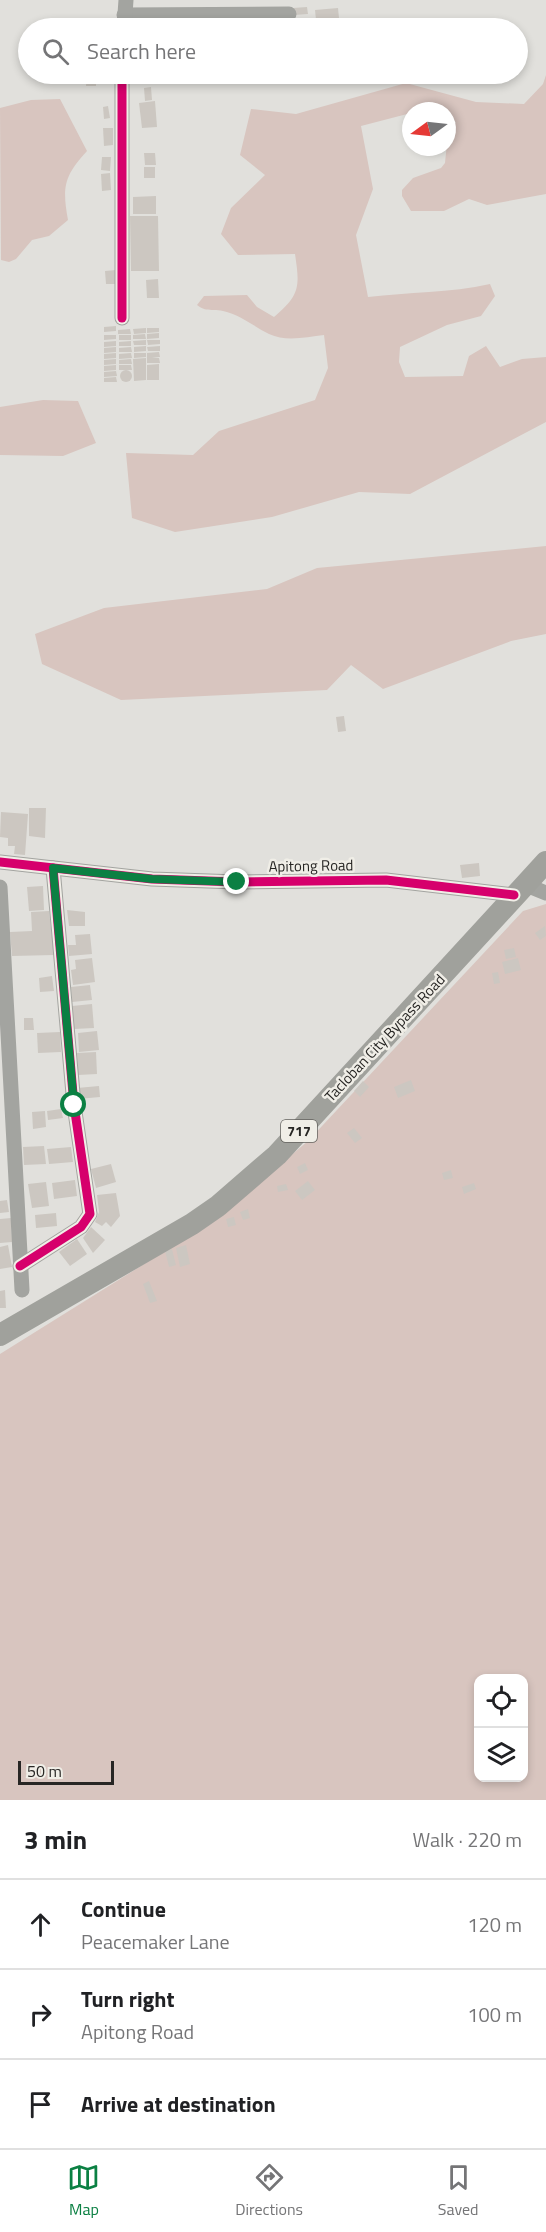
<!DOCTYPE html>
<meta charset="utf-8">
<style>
body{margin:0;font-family:"Titillium Web",sans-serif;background:#f6f6f6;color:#202124}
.controls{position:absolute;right:18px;bottom:18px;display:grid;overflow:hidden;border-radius:12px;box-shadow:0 3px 9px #0003}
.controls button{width:54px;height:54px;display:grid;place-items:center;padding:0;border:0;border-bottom:2px solid #e0e0e0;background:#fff;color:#202124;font:30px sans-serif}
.compass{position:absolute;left:402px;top:102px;width:54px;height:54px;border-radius:50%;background:#fff;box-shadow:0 3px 9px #0003;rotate:255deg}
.scale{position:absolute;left:18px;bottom:15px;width:96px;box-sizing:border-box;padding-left:6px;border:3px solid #272624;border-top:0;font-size:16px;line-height:21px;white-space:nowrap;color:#272624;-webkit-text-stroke:4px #f0eee7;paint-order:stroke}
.stop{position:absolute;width:18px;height:18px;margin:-14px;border:4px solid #0b8043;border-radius:50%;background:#fff}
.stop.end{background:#0b8043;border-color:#fff;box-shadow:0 2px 6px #0008}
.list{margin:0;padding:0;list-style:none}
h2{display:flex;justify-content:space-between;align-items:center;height:78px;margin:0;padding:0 24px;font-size:26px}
h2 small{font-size:20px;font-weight:400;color:#757577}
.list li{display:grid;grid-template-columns:39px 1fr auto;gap:18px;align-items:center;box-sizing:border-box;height:90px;padding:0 24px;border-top:2px solid #e0e0e0}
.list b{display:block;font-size:22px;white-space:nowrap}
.list p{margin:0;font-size:20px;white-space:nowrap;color:#757577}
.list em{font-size:20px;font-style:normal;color:#757577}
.icon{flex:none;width:33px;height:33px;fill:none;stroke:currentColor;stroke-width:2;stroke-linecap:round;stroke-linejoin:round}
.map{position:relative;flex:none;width:546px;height:1800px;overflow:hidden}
.search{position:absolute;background:#fff;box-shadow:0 3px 9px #0003;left:18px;right:18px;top:18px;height:66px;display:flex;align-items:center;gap:15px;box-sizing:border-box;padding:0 21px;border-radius:33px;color:#757577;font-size:22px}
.sheet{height:348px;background:#fff}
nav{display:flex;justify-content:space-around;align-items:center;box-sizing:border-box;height:84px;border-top:2px solid #e0e0e0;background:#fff;font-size:16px;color:#757577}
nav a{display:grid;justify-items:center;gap:3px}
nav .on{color:#0b8043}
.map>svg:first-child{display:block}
.green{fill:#d8c5bf;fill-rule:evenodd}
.building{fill:#ccc7c1}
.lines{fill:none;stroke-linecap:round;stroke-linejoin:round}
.minor{stroke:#a3a4a0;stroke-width:15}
.highway{stroke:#a0a19c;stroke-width:22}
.cycleway-casing{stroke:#f0eee7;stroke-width:13}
.cycleway{stroke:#d6006c;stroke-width:9}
.route{stroke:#0b8043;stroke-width:8}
.labels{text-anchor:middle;stroke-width:5;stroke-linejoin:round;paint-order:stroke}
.shield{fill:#f0eee7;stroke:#63625e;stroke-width:1.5}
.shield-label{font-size:14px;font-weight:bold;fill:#272624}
.street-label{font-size:15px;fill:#272624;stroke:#f0eee7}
</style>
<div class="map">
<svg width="546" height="1800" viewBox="0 0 546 1800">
<rect width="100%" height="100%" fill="#e1e0dc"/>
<!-- green -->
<g class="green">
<path d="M546,75V194L487,205L469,199L444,211H411L402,196V190L413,178L441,168L445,163L448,133L456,122L447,119V111H411V113L361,126L373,189L356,235L368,297C408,292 450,293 490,284L495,296L481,316L447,325L400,347L399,362L405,377L463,376L469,356L486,346L500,367L522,359L546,357V422L410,494L359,492L272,517L175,532L132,518L126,453L193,455L219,431L315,400L328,368L324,335C306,337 286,342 269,334C253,326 241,315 223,311C213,308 207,313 197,305L204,296L247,295L257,307L274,317C300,295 300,287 295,254L238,255L221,234L231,208L265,175L240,155L251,109L296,114L406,83L476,102L524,104L543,84Z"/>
<path d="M60,99L87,151C64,176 62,187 68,220L49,236L32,240L16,259L9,262L1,260L0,108L31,100Z"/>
<polygon points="43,400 78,401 96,443 63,456 0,455 0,407"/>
<polygon points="546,546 546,634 511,641 383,689 351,665 327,690 121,700 42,664 35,634 104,608 267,589 317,568"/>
<path d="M546,904V1800H0V1354L213,1221L308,1141L523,911ZM478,1678H524V1778H478Z"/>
</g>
<!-- building -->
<g class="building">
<polygon points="307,7 308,14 294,15 293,8"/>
<polygon points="338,8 339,18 316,20 315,10"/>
<rect x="315" y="22" width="10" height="6"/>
<polygon points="164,74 226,74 226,75 164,82"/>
<polygon points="87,75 96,76 96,86 86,86"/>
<polygon points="151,87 152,100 145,101 144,88"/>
<polygon points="155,101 157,127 142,128 139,103"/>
<polygon points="108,106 110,118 104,119 103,107"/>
<polygon points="103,128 113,128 113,145 104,146"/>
<polygon points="144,153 155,153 156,165 145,165"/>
<polygon points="102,157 111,157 110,171 101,170"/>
<rect x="144" y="167" width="11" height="11"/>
<polygon points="110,173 111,190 102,191 101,174"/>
<polygon points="156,196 156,214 133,214 133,197"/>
<polygon points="130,216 158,216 159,271 131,271"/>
<polygon points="116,270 116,284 106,284 105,271"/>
<polygon points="158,279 159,298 147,298 146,280"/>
<polygon points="116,326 116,331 104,332 104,327"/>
<polygon points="146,328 146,333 134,334 133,329"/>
<polygon points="147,328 159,328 159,332 147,333"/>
<polygon points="130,329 131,334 118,334 118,330"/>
<polygon points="159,333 159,338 147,339 147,334"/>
<polygon points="145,334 146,339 133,339 133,335"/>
<polygon points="104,335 116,335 116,339 104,340"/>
<rect x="119" y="335" width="12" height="5"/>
<polygon points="146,340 146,345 134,345 133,341"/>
<polygon points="147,340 160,340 160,344 148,345"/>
<polygon points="116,341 116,346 104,347 104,342"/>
<polygon points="131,341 131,346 119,346 119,342"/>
<polygon points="146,346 146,351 134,352 134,347"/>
<polygon points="160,346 160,351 148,351 147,347"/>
<polygon points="116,347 116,352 104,353 104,348"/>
<polygon points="131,347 132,352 119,352 119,348"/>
<polygon points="159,352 160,357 152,357 159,358 160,363 147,363 147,353"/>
<polygon points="116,353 116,358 104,359 104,354"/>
<polygon points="131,353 132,358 119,359 119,354"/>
<polygon points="134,353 146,353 146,357 134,358"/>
<polygon points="146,358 146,380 134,381 133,359"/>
<polygon points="116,359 116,364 104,365 104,360"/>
<polygon points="131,359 132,364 119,364 119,360"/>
<polygon points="159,364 159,380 147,380 147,365"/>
<polygon points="116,365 116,370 104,371 104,366"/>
<polygon points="119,365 131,365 132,370 119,370"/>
<circle cx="126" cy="376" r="6"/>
<polygon points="116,371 117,376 104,377 104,372"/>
<polygon points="116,377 117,382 104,382 104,378"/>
<polygon points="344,716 346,731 338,732 336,717"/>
<polygon points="29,808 46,808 45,838 29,836"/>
<polygon points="1,812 28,814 25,855 14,854 15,846 8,846 8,838 0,837"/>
<polygon points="479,863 480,876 462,878 460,865"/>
<polygon points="43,886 44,910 29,911 27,887"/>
<polygon points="67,910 85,912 85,926 69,926"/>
<polygon points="49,911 54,955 12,956 10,932 32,931 31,912"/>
<polygon points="545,926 546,936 540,940 535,933"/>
<polygon points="90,934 92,954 69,956 68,945 76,945 75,935"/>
<polygon points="514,948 516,957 506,959 504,950"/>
<polygon points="92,958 95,982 73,985 71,970 76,969 75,960"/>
<polygon points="518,958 521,970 505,974 502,962"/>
<polygon points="498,972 500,983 494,984 492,973"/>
<polygon points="52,976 54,991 40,992 39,978"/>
<polygon points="90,985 92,1000 72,1002 71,987"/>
<polygon points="92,1004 94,1028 74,1029 72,1006"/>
<polygon points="24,1018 33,1018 34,1030 24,1030"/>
<polygon points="97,1031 99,1050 79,1052 78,1033"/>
<polygon points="60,1032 61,1052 38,1053 37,1033"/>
<polygon points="96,1052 97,1074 78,1075 77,1053"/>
<polygon points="411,1080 415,1091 398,1098 394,1087"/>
<polygon points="363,1081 369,1087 360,1097 354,1091"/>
<polygon points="99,1086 100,1097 78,1099 77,1088"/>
<polygon points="61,1109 63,1118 48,1120 47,1111"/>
<polygon points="45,1111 46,1127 33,1129 32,1112"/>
<polygon points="354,1128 362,1138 355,1143 347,1133"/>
<polygon points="44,1146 46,1164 24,1165 23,1147"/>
<polygon points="71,1147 73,1162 49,1164 47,1149"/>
<polygon points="305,1163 308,1170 300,1174 297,1167"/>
<polygon points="111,1164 116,1182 96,1188 91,1169"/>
<polygon points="451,1170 453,1178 444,1180 442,1173"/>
<polygon points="75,1180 77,1196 54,1199 52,1183"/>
<polygon points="308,1181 315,1190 302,1200 295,1191"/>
<polygon points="46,1182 49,1206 32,1208 28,1184"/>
<polygon points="474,1183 476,1189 464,1194 462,1187"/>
<polygon points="286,1184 288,1190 278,1192 277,1186"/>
<polygon points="116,1193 120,1216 111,1227 106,1222 102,1226 95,1222 99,1212 97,1195"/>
<polygon points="7,1200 9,1212 0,1213 0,1201"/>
<polygon points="248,1209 250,1218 243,1220 240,1212"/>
<polygon points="56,1213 57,1226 36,1228 35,1215"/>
<polygon points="234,1217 236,1225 228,1227 226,1219"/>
<polygon points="11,1218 12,1242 0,1243 0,1219"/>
<polygon points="91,1227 105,1240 93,1253 83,1238"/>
<polygon points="77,1239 87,1254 70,1266 59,1252"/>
<polygon points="8,1245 12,1267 0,1269 0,1247"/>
<polygon points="186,1245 190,1264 180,1267 176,1248"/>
<polygon points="172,1249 176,1265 169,1267 165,1251"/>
<polygon points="149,1281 157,1301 150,1303 143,1284"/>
<polygon points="5,1290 6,1308 0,1308 0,1291"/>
</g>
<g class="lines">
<!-- minor -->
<g class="minor">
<polyline points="124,15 289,14"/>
<polyline points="124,28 126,0"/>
<polyline points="122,318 122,74"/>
<polyline points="0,862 152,879 237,882 386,880 514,895"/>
<polyline points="524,884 546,893"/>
<polyline points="0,887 22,1290"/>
<polyline points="20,1266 81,1227 90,1214 74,1105 53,868"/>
</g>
<!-- highway -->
<polyline class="highway" points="0,1335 192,1224 218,1206 277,1155 546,862"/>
<defs>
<g id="cycleway">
<polyline points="122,318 122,74"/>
<polyline points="0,862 152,879 237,882 386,880 514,895"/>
<polyline points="20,1266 81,1227 90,1214 74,1105 53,868"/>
</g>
</defs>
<!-- cycleway casing -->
<use href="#cycleway" class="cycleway-casing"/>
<!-- cycleway -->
<use href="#cycleway" class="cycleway"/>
</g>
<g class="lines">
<!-- route -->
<polyline class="route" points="74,1105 53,868 152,879 237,882"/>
</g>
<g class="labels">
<!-- shield labels -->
<rect class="shield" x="281" y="1120" width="36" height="22" rx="4.5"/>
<g class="shield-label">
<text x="299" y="1136">717</text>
</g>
<!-- street labels -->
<g class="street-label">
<text transform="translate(311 866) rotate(-1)" y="5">Apitong Road</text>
<text transform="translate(385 1038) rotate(-47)" y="5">Tacloban City Bypass Road</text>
</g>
</g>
</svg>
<div class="controls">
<button><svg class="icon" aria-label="locate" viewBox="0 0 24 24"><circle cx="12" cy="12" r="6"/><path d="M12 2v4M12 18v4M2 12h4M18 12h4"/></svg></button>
<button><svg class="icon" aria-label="layers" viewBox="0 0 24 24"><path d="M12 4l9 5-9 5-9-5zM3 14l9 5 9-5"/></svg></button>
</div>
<svg class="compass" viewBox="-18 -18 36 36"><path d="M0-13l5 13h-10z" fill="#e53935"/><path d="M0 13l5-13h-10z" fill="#757577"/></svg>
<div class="scale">50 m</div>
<div class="stop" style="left:74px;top:1105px"></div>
<div class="stop end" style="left:237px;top:882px"></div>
<div class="search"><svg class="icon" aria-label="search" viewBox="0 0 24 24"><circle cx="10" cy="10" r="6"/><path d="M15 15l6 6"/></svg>Search here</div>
</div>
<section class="sheet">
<h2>3 min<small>Walk · 220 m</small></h2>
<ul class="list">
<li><svg class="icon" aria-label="ahead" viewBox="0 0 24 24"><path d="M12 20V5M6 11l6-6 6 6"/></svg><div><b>Continue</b><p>Peacemaker Lane</p></div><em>120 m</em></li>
<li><svg class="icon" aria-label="right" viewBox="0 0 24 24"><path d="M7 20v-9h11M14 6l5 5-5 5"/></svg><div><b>Turn right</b><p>Apitong Road</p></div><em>100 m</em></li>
<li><svg class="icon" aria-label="arrive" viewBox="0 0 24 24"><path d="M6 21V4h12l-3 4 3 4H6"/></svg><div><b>Arrive at destination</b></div></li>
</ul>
</section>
<nav>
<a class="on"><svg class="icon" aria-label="map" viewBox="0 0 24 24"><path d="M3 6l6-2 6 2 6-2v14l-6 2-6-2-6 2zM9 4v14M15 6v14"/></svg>Map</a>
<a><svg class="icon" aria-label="directions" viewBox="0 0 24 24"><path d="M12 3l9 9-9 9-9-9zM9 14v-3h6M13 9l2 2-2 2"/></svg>Directions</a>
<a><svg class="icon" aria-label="saved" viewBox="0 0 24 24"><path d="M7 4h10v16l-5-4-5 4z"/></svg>Saved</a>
</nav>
